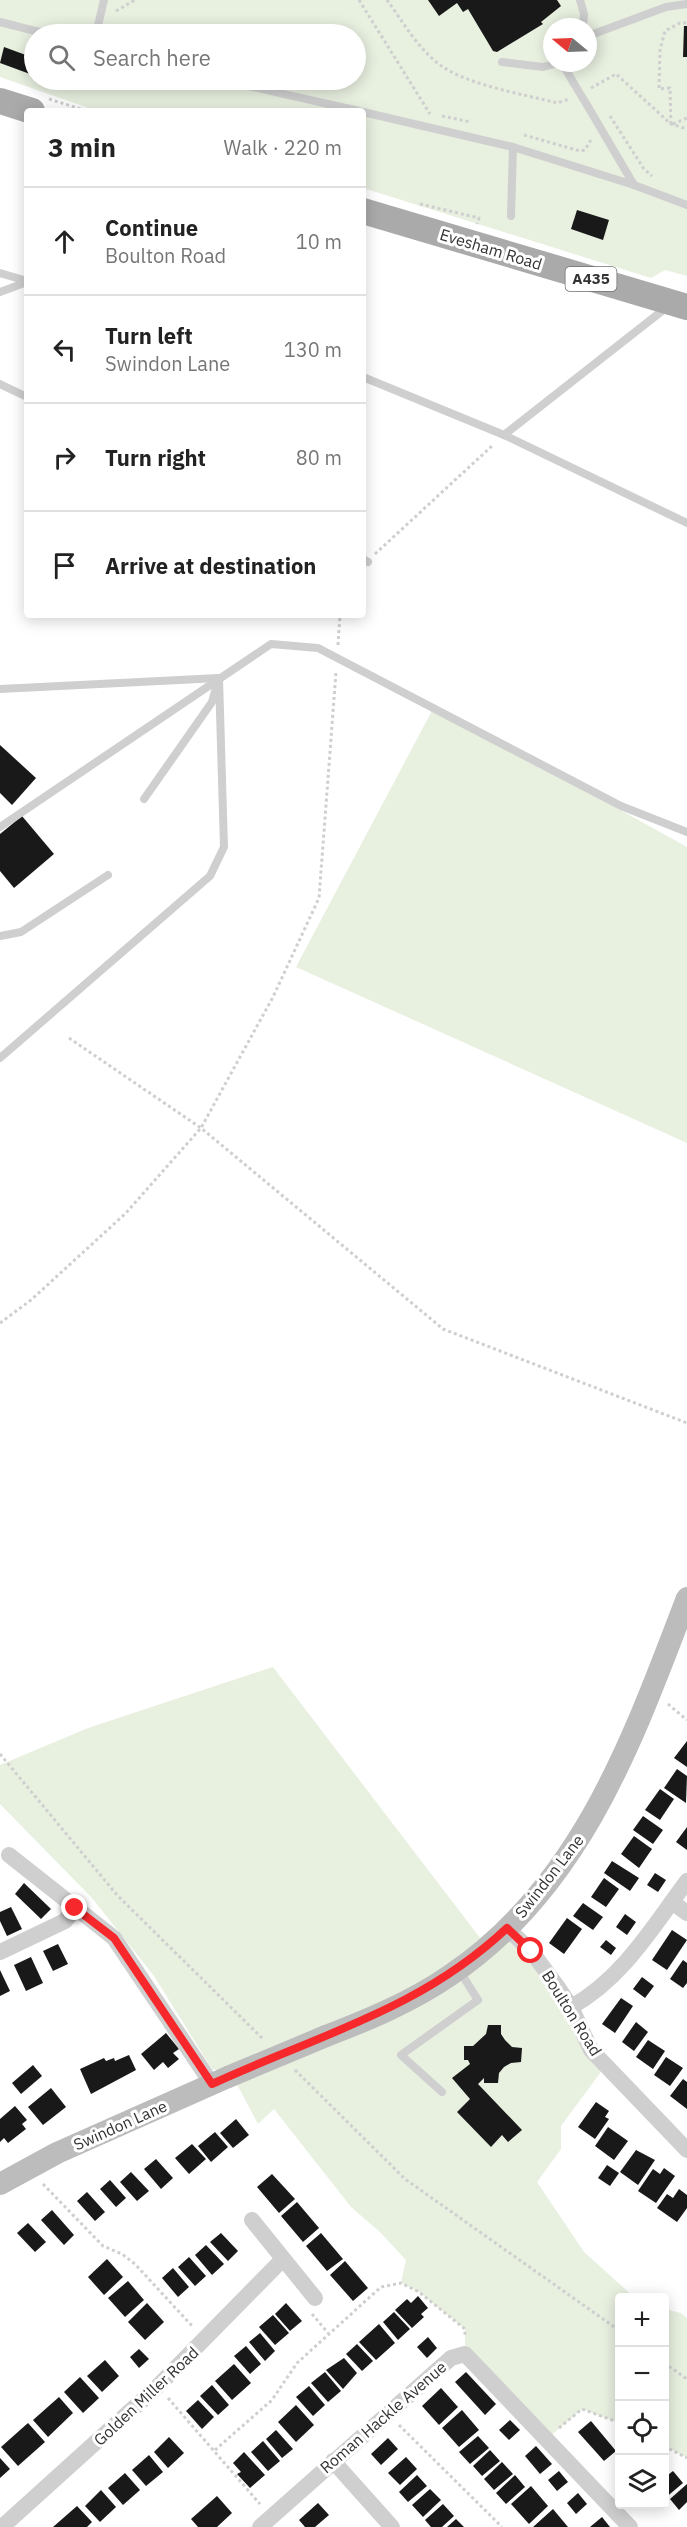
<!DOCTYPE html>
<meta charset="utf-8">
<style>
body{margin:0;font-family:"IBM Plex Sans",sans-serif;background:#f6f6f6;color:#222}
.controls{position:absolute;right:18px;bottom:18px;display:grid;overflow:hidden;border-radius:6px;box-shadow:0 3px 15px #0003}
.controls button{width:54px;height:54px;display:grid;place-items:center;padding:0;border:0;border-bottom:2px solid #e0e0e0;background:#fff;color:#222;font:30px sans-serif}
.compass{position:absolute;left:543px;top:18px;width:54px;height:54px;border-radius:50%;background:#fff;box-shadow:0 3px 15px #0003;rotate:289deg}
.stop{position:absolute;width:18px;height:18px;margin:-14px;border:4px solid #f6282b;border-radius:50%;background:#fff}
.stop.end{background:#f6282b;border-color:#fff;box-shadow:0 2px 6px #0008}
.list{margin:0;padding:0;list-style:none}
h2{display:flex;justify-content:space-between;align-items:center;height:78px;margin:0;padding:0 24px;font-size:26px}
h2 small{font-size:20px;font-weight:400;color:#767676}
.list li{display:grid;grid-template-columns:39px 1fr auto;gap:18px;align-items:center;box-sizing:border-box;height:108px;padding:0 24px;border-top:2px solid #e0e0e0}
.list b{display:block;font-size:22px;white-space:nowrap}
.list p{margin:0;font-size:20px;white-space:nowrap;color:#767676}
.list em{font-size:20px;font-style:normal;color:#767676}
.icon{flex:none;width:33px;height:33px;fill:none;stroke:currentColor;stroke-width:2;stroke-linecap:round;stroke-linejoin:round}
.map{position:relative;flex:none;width:687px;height:2527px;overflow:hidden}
.search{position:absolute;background:#fff;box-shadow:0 3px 15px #0003;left:24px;top:24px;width:342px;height:66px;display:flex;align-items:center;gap:15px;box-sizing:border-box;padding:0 21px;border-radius:33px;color:#767676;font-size:22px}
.panel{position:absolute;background:#fff;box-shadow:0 3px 15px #0003;left:24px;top:108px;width:342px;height:510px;border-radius:6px}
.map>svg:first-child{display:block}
.green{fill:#e8f0e0;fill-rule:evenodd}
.building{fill:#191919}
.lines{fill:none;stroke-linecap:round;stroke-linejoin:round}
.path{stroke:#cfcfcf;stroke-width:3;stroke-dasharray:3 3;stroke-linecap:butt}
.lane{stroke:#cfcfcf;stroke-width:8}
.street{stroke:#cfcfcf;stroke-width:16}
.secondary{stroke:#bcbcbc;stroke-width:22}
.primary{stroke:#aaa;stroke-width:26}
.lane-bridge{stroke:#cfcfcf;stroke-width:8}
.secondary-bridge{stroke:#bcbcbc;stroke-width:22}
.route{stroke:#f6282b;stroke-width:8}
.labels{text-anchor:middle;stroke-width:6;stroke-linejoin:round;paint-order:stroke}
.shield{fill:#fff;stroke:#707070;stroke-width:1.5}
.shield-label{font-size:15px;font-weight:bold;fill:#323232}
.street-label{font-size:16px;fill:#323232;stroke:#fff}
</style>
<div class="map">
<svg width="687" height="2527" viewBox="0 0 687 2527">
<rect width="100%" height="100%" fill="#fff"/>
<!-- green -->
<g class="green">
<path d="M0,0H687V276L665,270L651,278L363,188V111H97L0,77ZM552,27H588V63H552ZM34,34H356V80H34Z"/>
<polygon points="434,707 687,847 687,1143 296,967"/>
<polygon points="273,1667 487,1947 507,1928 606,2065 561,2126 561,2149 537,2182 584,2252 634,2297 620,2298 619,2423 582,2409 547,2439 465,2354 465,2329 419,2292 401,2283 406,2260 380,2232 351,2207 274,2109 258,2124 232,2075 212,2069 154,1976 92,1898 0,1804 0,1765 88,1728"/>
<polygon points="665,2309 681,2313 687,2318 687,2458 665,2446"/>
</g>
<!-- building -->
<g class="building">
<polygon points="428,0 557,0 561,6 541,22 543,24 497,52 493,51 468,9 463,12 457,3 439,16"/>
<polygon points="684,26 687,26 687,57 683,57"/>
<polygon points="4,47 34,58 30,74 0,63"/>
<polygon points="577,210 609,220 603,240 571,229"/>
<polygon points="0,745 36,778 12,805 0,793"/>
<polygon points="22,816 54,854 14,888 0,871 0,834"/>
<polygon points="687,1741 687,1767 674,1758"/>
<polygon points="677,1769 687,1776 686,1803 664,1788"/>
<polygon points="660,1789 674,1799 660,1820 645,1810"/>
<polygon points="643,1816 663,1830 653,1844 633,1830"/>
<polygon points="687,1827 687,1850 676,1842"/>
<polygon points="634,1836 652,1849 639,1868 621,1854"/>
<polygon points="612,1861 639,1878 630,1891 604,1873"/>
<polygon points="655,1873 666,1880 658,1892 647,1885"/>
<polygon points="604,1878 619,1889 606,1907 591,1897"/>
<polygon points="24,1883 51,1909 41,1919 15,1894"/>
<polygon points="583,1903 603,1917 593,1930 573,1916"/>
<polygon points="11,1907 22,1929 7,1936 0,1921 0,1912"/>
<polygon points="625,1914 636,1922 627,1935 616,1927"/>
<polygon points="567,1918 582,1929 564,1954 549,1943"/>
<polygon points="672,1930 687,1940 667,1970 652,1960"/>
<polygon points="606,1940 616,1948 611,1955 600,1947"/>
<polygon points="58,1944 68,1964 53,1971 43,1951"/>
<polygon points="31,1957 43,1983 26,1991 14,1965"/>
<polygon points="683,1960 687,1963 687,1983 683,1988 670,1979"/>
<polygon points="0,1970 10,1991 0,1996"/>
<polygon points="642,1977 654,1986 645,1998 633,1989"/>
<polygon points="621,1998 633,2006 615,2033 602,2024"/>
<polygon points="636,2022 648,2032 634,2051 622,2042"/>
<polygon points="488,2025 501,2025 501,2034 505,2040 512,2047 522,2048 521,2062 511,2063 504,2067 499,2073 498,2083 484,2083 484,2078 478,2084 522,2130 508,2142 502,2135 491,2147 457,2112 470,2099 452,2078 470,2064 468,2060 464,2060 464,2046 473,2046 486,2034"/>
<polygon points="166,2033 179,2049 173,2053 179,2059 168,2068 163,2062 154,2070 141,2054"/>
<polygon points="648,2040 665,2051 653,2069 636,2057"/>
<polygon points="129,2055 136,2070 91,2094 80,2069 104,2058 106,2061 114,2058 115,2061"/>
<polygon points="666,2057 683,2068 670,2086 654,2075"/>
<polygon points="33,2065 42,2076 21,2094 12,2083"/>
<polygon points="683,2079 687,2082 687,2109 670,2096"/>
<polygon points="51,2088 66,2107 43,2125 28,2107"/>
<polygon points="596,2102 609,2111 605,2117 609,2119 595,2139 578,2127"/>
<polygon points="15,2106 27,2120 22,2124 26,2129 8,2143 4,2138 0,2142 0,2119"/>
<polygon points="236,2119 249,2135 233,2148 220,2133"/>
<polygon points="608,2127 628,2141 614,2160 595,2146"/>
<polygon points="215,2132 228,2147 211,2162 198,2146"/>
<polygon points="192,2144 206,2159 189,2174 175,2158"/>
<polygon points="636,2150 655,2160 638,2185 620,2172"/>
<polygon points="156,2159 173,2178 161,2189 144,2169"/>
<polygon points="607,2165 619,2173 610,2186 598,2178"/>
<polygon points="664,2168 675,2176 656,2203 638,2191 653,2169 660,2174"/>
<polygon points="131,2172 149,2191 137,2201 120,2182"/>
<polygon points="272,2174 295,2199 279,2213 257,2187"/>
<polygon points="110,2180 126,2198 116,2207 100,2189"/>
<polygon points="679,2189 687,2195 687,2208 677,2222 657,2208 667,2194 673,2198"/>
<polygon points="87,2192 105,2212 95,2221 77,2201"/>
<polygon points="297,2202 319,2228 303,2242 281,2216"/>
<polygon points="52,2210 74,2235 64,2245 41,2220"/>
<polygon points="28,2223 46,2242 35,2252 17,2233"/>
<polygon points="221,2233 238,2251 228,2261 210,2242"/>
<polygon points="321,2233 343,2259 327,2271 306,2246"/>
<polygon points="206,2245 224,2264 212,2275 195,2255"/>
<polygon points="189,2257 206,2276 195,2286 178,2267"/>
<polygon points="107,2259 123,2277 104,2295 88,2277"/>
<polygon points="345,2261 368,2288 353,2301 330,2275"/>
<polygon points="173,2268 189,2287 178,2297 162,2278"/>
<polygon points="128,2281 144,2300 125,2317 108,2298"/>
<polygon points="418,2296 428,2308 421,2314 424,2317 412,2328 395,2310 407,2299 411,2303"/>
<polygon points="147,2303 164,2322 145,2340 128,2322"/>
<polygon points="286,2303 302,2321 290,2331 275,2314"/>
<polygon points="394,2312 410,2329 398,2340 383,2322"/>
<polygon points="273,2315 289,2333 275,2345 259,2327"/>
<polygon points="379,2324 395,2343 376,2360 359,2342"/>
<polygon points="260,2333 275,2351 265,2361 249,2342"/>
<polygon points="428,2337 437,2348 427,2358 417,2347"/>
<polygon points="357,2344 373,2361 362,2371 346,2354"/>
<polygon points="246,2346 261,2364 250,2374 234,2356"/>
<polygon points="139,2349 149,2359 139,2368 130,2357"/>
<polygon points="344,2358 357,2373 343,2389 326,2370"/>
<polygon points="105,2360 119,2376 102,2392 87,2376"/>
<polygon points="234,2364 251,2383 232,2400 215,2381"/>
<polygon points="325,2372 341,2391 328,2402 311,2383"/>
<polygon points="466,2372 496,2404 485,2415 455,2382"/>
<polygon points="80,2377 99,2398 83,2413 64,2392"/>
<polygon points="212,2385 229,2405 218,2415 200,2396"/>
<polygon points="309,2386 325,2405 313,2416 296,2397"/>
<polygon points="441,2388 458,2407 439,2425 422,2406"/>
<polygon points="59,2397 73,2413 48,2437 33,2420"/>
<polygon points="198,2400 214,2417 202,2429 186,2411"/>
<polygon points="296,2405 314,2425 296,2442 278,2422"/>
<polygon points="462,2410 479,2430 459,2447 442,2428"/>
<polygon points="510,2420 520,2430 509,2440 499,2430"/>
<polygon points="591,2421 616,2451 604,2461 578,2432"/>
<polygon points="28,2423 45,2442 18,2466 1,2447"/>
<polygon points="276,2430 293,2449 282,2458 266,2439"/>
<polygon points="478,2436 489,2448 470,2464 459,2452"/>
<polygon points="169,2437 184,2453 168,2468 154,2452"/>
<polygon points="388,2438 398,2449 381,2465 371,2454"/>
<polygon points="263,2441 280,2461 268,2471 251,2452"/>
<polygon points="536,2446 552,2464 540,2474 525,2456"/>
<polygon points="490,2450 500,2461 482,2476 473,2466"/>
<polygon points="244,2452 265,2475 250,2488 237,2474 241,2472 233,2463"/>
<polygon points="149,2455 163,2472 146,2486 132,2470"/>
<polygon points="406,2457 417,2469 400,2485 388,2473"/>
<polygon points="0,2458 10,2469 0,2478"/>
<polygon points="502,2462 513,2474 494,2490 484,2479"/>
<polygon points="559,2471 568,2482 557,2491 548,2480"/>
<polygon points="673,2471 683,2483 664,2499 664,2478"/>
<polygon points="125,2473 140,2490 123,2505 108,2488"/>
<polygon points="417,2475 427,2486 408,2502 399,2492"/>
<polygon points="515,2475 525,2487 506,2504 496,2493"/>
<polygon points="687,2484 687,2502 679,2510 670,2499"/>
<polygon points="531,2486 548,2506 529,2524 511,2504"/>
<polygon points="430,2489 441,2500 423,2517 412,2505"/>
<polygon points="101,2490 116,2507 100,2522 85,2506"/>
<polygon points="578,2493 587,2504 576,2514 567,2503"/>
<polygon points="217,2496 232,2513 217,2527 198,2527 191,2519"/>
<polygon points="318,2503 329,2515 315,2527 305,2527 299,2520"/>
<polygon points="443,2504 454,2516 442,2527 431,2527 425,2520"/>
<polygon points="77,2506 92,2522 87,2527 53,2527"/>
<polygon points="553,2509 568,2527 533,2527"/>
<polygon points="602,2517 610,2527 590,2527"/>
<polygon points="456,2519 464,2527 447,2527"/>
</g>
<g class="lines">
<!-- path -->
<g class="path">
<polyline points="359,0 430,114"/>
<path d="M387,0C403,22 420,52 443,67C472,86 523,94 557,103L569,99"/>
<polyline points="116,11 135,0"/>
<polyline points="591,88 616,74 671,124 687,129"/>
<polyline points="49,99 87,111"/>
<polyline points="442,116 471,122"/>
<polyline points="610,116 644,169 652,176"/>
<polyline points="671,124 670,88 659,89 660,50 665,31 680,23 687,23"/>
<polyline points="673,124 687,118"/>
<polyline points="524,135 580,151 585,150 592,138"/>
<polyline points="420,204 479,218 477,224"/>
<polyline points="375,554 493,445"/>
<polyline points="338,645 340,615"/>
<polyline points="69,1038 201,1128 443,1329 687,1423"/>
<polyline points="0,1323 31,1300 126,1213 201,1128 273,997 319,898 336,672"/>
<polyline points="668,1704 687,1720"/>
<polyline points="0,1754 117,1895 264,2040"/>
<polyline points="295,2070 405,2179 620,2331"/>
<polyline points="43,2184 103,2246 122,2254 135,2264 193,2327"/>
<polyline points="312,2314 328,2333"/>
<polyline points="664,2363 687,2379"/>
<polyline points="168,2398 260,2504"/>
<polyline points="399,2425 502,2527"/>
<polyline points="559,2428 582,2409 620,2423"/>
<polyline points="664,2446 687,2458"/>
<polyline points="215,2450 272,2400 297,2363 381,2287 401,2283 419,2292 465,2329 465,2337"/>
</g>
<!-- lane -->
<g class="lane">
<polyline points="580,0 584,14 583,27"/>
<polyline points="0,22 47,34"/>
<polyline points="96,34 104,0"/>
<polyline points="588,36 666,7 687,4"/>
<polyline points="502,62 543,67 558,63"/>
<polyline points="562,63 573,82"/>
<polyline points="222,80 359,111"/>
<polyline points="587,105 634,185"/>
<polyline points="363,112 513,147 634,185 687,205"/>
<polyline points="511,216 513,147"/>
<polyline points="0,273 27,281"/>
<polyline points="0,292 27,282"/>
<polyline points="363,377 504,435 687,523"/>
<polyline points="0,384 27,397"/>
<polyline points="504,435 667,307"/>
<polyline points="363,559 368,562"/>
<polyline points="0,689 219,678"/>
<polyline points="144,799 212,702 217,684"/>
<polyline points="0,827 271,644 318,648 621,806 687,832"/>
<polyline points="0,936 21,932 108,875"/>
<polyline points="0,1058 210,876 224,847 219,678"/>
<polyline points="442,2092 401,2055 478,2000 459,1970"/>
</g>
<!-- street -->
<g class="street">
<polyline points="9,1855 114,1938 212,2084"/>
<polyline points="672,1902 687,1913"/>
<polyline points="507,1928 531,1951 557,1986 571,2007 591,2050 687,2150"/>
<polyline points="0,1952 65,1921 75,1908"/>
<path d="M571,2007C622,1979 653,1927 687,1881"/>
<polyline points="252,2220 315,2298"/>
<polyline points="333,2461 392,2527"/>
<polyline points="2,2527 158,2386 283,2259"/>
<polyline points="260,2527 451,2358 465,2354 630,2527"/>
</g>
<!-- secondary -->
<g class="secondary">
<path d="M326,2036C368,2020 411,2002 449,1976C581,1888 633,1739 687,1598"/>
<polyline points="0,2184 57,2153 228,2077"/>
</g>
<!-- primary -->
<g class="primary">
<polyline points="0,101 32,111"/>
<polyline points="363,211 687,307"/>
</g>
<!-- lane-bridge -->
<polyline class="lane-bridge" points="573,82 587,105"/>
<!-- secondary-bridge -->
<polyline class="secondary-bridge" points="228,2077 326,2036"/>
</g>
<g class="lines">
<!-- route -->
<path class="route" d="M75,1908L114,1938L212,2084C318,2035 420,2010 507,1928L531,1951"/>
</g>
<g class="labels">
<!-- shield labels -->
<rect class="shield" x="565.5" y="267" width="51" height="24" rx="4.5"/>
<g class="shield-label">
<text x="591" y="284">A435</text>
</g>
<!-- street labels -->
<g class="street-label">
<text transform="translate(491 249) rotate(17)" y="6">Evesham Road</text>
<text transform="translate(549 1876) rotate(-52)" y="6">Swindon Lane</text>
<text transform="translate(572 2013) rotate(58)" y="6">Boulton Road</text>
<text transform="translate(120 2125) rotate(-24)" y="6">Swindon Lane</text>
<text transform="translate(146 2396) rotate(-43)" y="6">Golden Miller Road</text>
<text transform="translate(383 2417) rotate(-41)" y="6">Roman Hackle Avenue</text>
</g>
</g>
</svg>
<div class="controls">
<button>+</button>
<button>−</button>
<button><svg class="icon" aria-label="locate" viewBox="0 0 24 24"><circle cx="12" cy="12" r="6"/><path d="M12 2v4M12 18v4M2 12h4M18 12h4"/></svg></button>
<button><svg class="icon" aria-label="layers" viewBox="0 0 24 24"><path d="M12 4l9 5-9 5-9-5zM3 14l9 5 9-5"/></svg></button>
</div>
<svg class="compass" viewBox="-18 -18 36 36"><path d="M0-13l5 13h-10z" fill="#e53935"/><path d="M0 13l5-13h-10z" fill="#767676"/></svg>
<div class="stop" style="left:531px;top:1951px"></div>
<div class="stop end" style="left:75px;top:1908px"></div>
<div class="search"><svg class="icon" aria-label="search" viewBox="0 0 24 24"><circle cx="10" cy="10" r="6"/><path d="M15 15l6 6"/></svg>Search here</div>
<section class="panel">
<h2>3 min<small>Walk · 220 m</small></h2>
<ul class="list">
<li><svg class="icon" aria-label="ahead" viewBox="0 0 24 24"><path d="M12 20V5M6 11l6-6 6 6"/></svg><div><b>Continue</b><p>Boulton Road</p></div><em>10 m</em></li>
<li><svg class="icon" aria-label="left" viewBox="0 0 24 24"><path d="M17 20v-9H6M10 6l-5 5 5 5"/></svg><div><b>Turn left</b><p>Swindon Lane</p></div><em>130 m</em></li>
<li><svg class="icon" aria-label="right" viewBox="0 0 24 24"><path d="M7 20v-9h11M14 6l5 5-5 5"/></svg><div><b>Turn right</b></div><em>80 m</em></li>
<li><svg class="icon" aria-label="arrive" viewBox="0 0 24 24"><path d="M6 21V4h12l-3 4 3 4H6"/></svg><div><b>Arrive at destination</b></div></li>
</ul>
</section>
</div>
